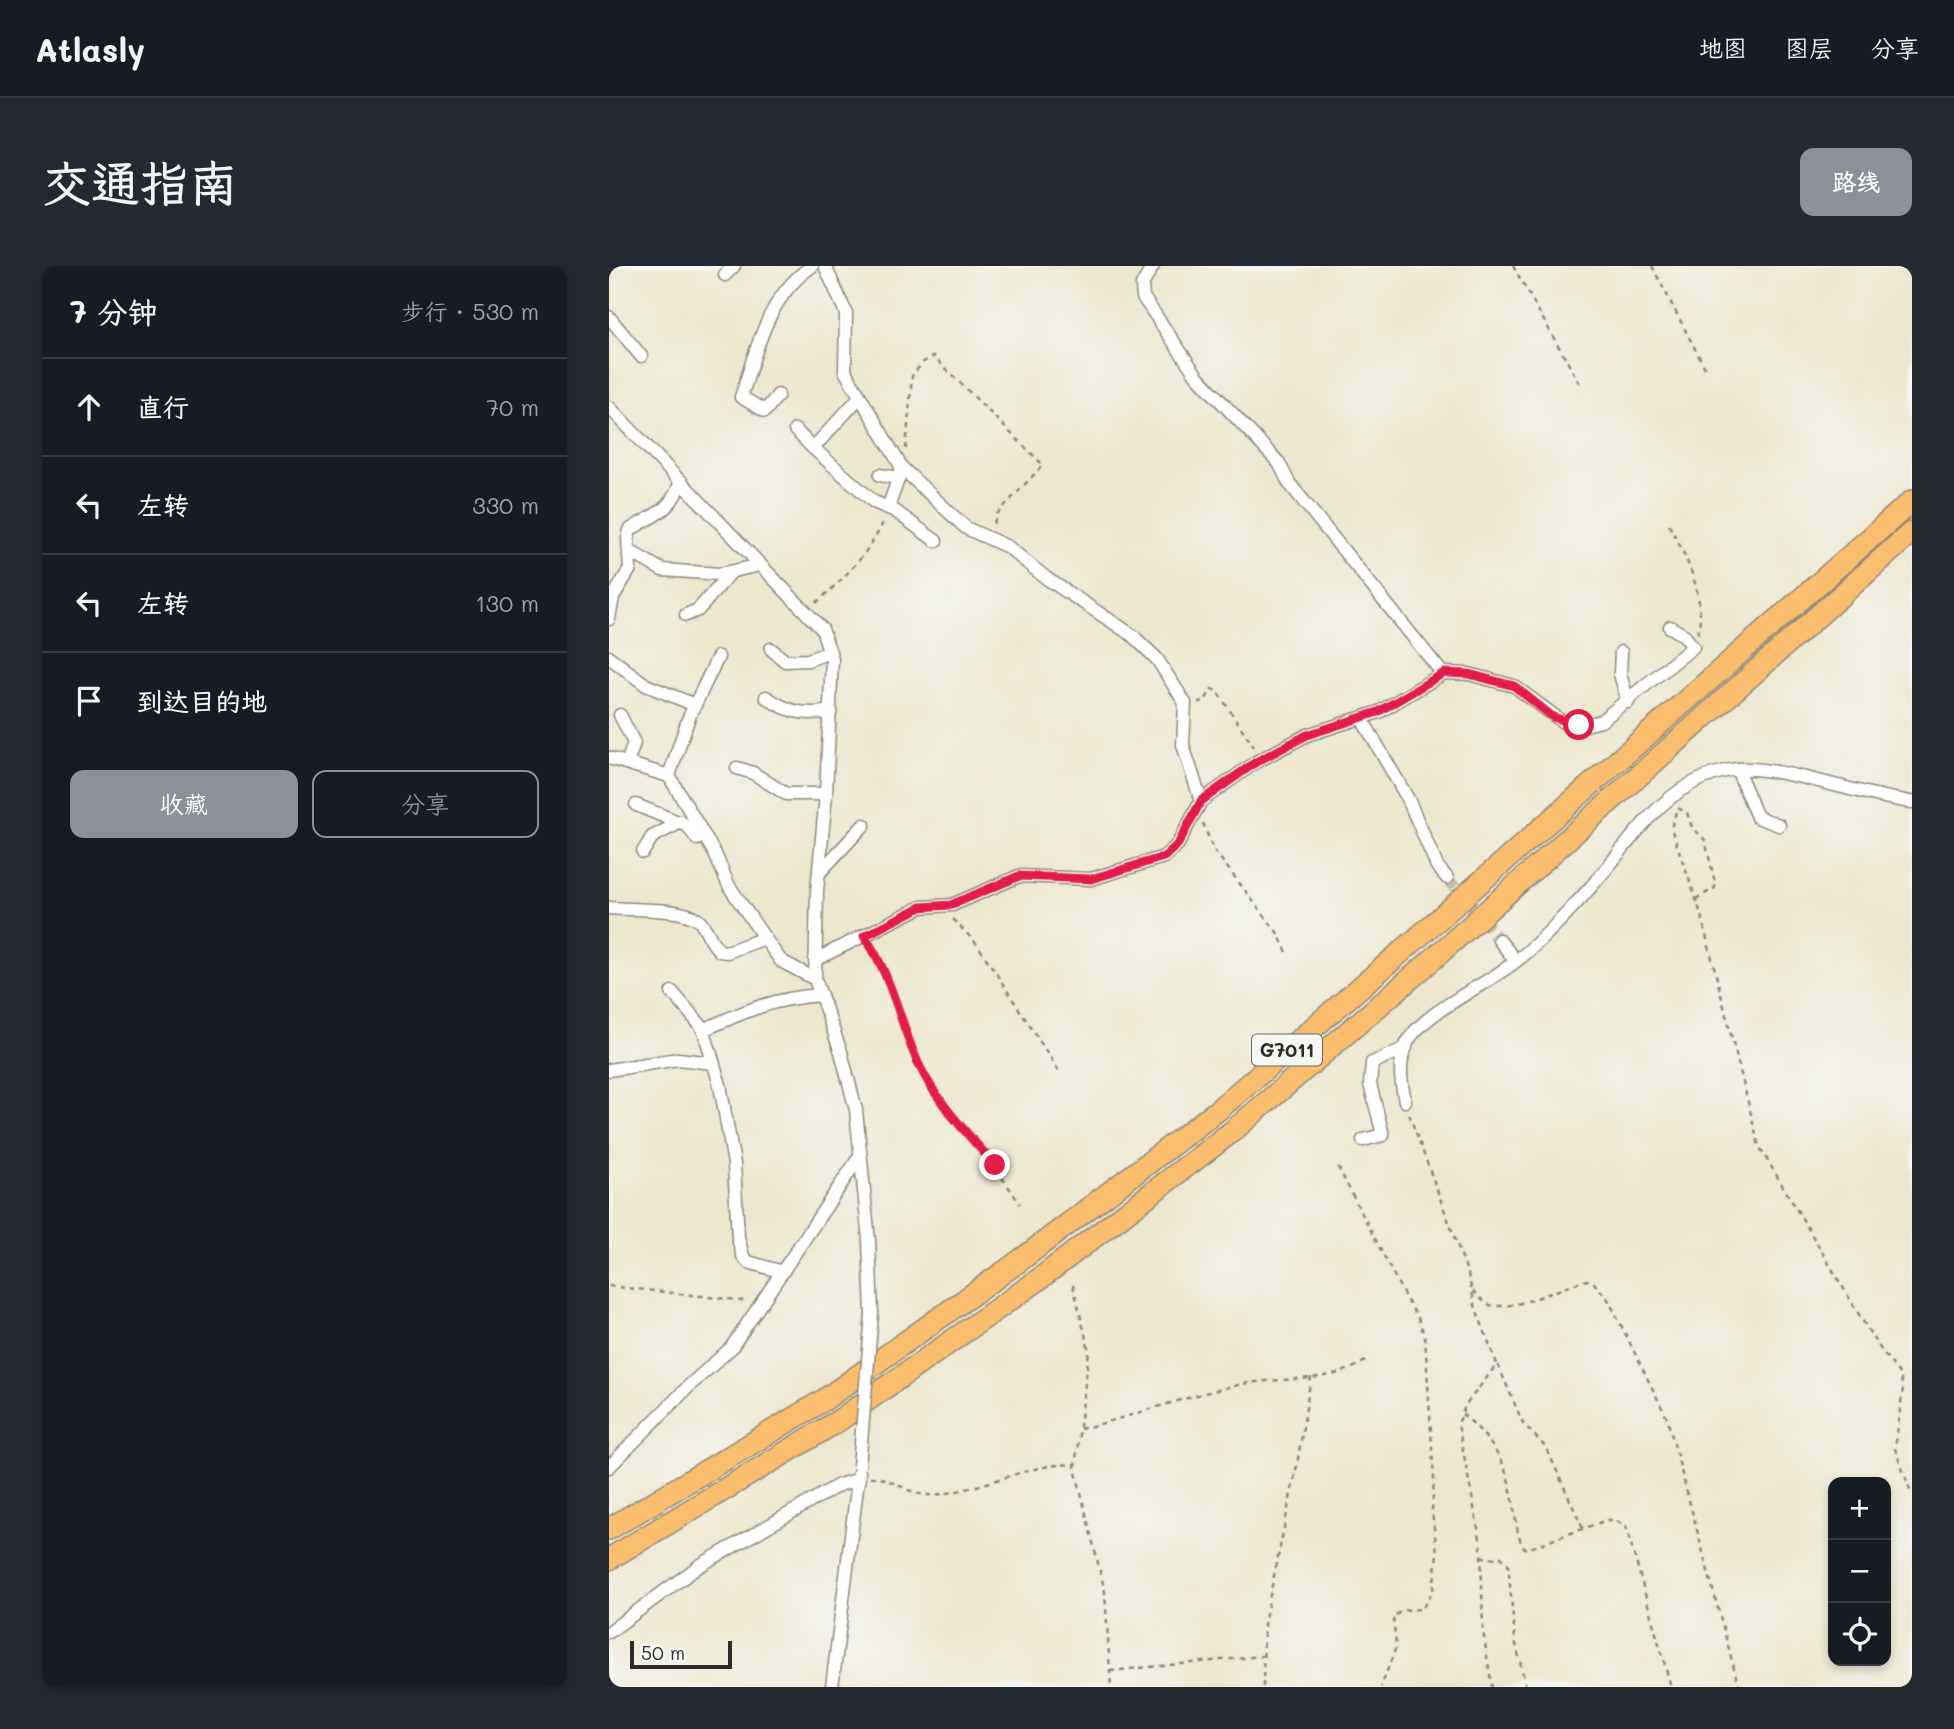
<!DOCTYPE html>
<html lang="zh">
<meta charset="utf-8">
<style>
body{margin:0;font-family:Mali,"LXGW WenKai TC",sans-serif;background:#242831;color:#f1f3f6}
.controls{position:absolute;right:21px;bottom:21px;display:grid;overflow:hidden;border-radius:14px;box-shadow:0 4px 10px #0003}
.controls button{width:63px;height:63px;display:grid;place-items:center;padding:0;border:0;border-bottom:2px solid #363941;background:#171b24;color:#f1f3f6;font:35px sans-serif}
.scale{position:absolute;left:21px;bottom:18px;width:102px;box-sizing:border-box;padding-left:7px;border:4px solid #2b2b2b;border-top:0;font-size:19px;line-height:24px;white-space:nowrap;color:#2b2b2b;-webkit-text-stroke:5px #f6f6f2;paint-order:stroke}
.stop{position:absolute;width:21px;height:21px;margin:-16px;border:5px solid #e11d48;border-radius:50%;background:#fff}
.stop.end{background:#e11d48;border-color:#fff;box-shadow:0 2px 7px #0008}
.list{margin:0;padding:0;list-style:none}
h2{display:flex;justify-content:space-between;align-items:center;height:91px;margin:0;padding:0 28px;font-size:30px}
h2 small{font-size:23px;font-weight:400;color:#9ea1a6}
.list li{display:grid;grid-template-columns:46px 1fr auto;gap:21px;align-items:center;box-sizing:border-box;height:98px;padding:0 28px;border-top:2px solid #363941}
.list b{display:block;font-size:26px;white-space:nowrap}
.list em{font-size:23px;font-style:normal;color:#9ea1a6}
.actions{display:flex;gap:14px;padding:21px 28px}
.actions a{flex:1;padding:16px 0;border:2px solid #8c9099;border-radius:14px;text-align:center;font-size:24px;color:#8c9099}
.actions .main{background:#8c9099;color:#fff}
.icon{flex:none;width:38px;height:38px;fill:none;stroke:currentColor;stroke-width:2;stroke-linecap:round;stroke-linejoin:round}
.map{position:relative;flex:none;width:1303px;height:1421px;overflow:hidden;border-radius:14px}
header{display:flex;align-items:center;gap:42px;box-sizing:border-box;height:98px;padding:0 35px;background:#171b24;border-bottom:2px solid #363941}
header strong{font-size:33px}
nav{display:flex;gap:38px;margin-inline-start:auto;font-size:24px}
.intro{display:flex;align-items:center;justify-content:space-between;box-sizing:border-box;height:168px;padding:0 42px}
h1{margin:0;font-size:49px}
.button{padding:18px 32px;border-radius:14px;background:#8c9099;color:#fff;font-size:24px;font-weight:700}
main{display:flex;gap:42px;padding:0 42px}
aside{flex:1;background:#171b24;border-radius:14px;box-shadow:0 4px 10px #0003}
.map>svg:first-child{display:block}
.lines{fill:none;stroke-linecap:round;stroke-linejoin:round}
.street-tunnel{stroke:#c5c1ad;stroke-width:12;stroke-dasharray:12 6;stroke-linecap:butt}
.street-casing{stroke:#8c897c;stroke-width:15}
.highway-casing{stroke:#8c897c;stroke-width:24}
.path{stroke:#8c897c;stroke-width:2.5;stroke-dasharray:5 5;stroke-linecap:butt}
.street{stroke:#fff;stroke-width:12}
.highway{stroke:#fbbd6e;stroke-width:21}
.street-bridge-casing{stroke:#8c897c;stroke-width:15;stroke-linecap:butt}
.street-bridge{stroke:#fff;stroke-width:12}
.route{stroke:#e11d48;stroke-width:9}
.labels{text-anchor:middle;stroke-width:5;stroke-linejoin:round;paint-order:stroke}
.shield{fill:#f6f6f2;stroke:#686867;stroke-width:2}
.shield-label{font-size:19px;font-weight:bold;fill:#2b2b2b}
</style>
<header>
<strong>Atlasly</strong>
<nav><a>地图</a><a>图层</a><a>分享</a></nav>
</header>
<div class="intro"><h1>交通指南</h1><a class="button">路线</a></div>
<main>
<aside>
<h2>7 分钟<small>步行 · 530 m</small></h2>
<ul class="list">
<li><svg class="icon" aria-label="ahead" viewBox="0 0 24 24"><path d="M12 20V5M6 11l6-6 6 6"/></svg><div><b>直行</b></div><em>70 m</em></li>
<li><svg class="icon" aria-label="left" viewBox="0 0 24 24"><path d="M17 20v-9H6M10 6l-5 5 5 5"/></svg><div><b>左转</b></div><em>330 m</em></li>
<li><svg class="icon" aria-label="left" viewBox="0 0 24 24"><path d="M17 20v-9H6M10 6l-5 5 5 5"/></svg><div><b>左转</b></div><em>130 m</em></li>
<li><svg class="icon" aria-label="arrive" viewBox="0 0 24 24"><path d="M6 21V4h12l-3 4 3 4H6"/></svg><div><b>到达目的地</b></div></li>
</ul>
<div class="actions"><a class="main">收藏</a><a>分享</a></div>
</aside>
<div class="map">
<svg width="1303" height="1421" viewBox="0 0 1303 1421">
<rect width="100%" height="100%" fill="#f6f6f2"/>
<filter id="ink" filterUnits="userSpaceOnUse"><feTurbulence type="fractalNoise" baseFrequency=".0143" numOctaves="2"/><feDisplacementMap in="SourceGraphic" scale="14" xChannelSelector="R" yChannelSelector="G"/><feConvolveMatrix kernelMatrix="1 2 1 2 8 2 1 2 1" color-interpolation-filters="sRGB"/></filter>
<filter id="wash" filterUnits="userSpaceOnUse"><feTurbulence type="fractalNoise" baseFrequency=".00686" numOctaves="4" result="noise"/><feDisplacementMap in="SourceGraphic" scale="28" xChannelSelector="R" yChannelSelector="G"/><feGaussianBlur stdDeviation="1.57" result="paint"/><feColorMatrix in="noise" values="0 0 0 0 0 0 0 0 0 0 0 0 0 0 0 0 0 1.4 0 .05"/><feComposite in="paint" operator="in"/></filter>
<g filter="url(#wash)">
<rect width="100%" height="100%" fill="#ece7ce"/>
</g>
<g filter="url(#ink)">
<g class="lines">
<!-- street-tunnel -->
<polyline class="street-tunnel" points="838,612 890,674"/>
<defs>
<g id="street">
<polyline points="216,0 237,47 236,105 293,202 357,262 399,281 437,312 523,369 548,393 576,437 574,479 592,535"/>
<polyline points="544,0 533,19 534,31 588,110 670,197 680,217 834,408"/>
<polyline points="116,9 125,0"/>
<polyline points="0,51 32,90"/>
<path d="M169,129L156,145L132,131C148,83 158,31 203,0"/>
<polyline points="250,132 204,182 265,236 286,245 327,275"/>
<polyline points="0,141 213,363 223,393 217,528 208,625 206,713 232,786 247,844 260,975 263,1048"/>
<polyline points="186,164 204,182"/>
<polyline points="271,209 290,212"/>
<polyline points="279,242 293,202"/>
<polyline points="22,286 53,304 111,308 151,299"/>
<polyline points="77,349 89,344 122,306"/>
<path d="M0,353L4,331L21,303L19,273L21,264C47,246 61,247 72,215"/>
<polyline points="162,383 176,395 199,394 221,386"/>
<polyline points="1012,386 1011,408 1019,436"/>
<polyline points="0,391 37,419 86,439"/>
<polyline points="109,391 80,451 60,510 106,588 120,620 152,667 172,695 206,713"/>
<path d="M157,431C179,446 195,450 222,445"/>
<polyline points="11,449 25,477 18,497"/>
<polyline points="753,453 799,533 828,600 838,612"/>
<polyline points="0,492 60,510"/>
<polyline points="128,502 144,507 177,528 217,528"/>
<polyline points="1128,503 1148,551 1170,559"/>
<polyline points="27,539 79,560 88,573"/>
<polyline points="34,586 43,571 72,556"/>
<polyline points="210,607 255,559"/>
<path d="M0,642C22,644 72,641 89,654C99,662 100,676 111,685L118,686L156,672"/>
<polyline points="890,674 907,695"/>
<polyline points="206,694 312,641 343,639 410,610 482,613 555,591 569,578 592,535 647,496 698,469 770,446 835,407 860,408 905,420 954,456 976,459 992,455 1084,381 1075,369 1061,361"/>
<polyline points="63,726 94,762 111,819 125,898 129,972 134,990 139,996 174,1006"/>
<path d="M94,764C136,745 165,732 212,729"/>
<polyline points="0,804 69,793 104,797"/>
<path d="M796,835C791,812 788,789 803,769C825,741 881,717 911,692C935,673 972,633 992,609C1030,565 1058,516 1121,504C1165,496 1253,531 1303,536"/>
<polyline points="754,874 774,869 761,818 763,797 797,782"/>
<polyline points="0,1201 81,1119 122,1082 251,890"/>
<polyline points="0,1366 90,1300 230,1219 250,1213"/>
<polyline points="223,1421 250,1206"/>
</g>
<g id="highway">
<polyline points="0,1263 215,1134 409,996 609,844 806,674 1303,235"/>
<polyline points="0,1293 229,1155 425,1017 625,864 823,694 1303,266"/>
</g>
</defs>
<!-- street casing -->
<use href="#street" class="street-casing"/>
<!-- highway casing -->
<use href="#highway" class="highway-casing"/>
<!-- path -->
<g class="path">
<polyline points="904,0 972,120"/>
<polyline points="1043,0 1097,104"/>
<polyline points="297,183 303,110 313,97 324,90 434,199 388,248 384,259"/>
<path d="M1060,259C1078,291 1097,331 1089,368"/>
<path d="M207,337C235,312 260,288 275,254"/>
<polyline points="589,436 595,436 603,423 608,425 645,481"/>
<polyline points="1069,542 1078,547 1083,561 1096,574 1106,617 1106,622 1087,633"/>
<polyline points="1067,546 1062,562 1091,645 1150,880 1267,1077 1291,1109 1294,1122 1286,1183 1303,1229"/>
<polyline points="594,557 604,583 668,666 678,686"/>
<polyline points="344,653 368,678 450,805"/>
<path d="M261,679C284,715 290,761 310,798C339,849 380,889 411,938"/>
<polyline points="800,848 859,1008 867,1043 888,1098 856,1140 849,1158 872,1278 874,1365 883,1421"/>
<polyline points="729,901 797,1033 809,1052 816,1071 825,1213 823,1245 828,1287 824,1325 813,1343 794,1344 784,1351 787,1381 772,1421"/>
<polyline points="464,1019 480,1085 466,1202"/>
<polyline points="0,1020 137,1035"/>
<path d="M864,1025C870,1029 874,1037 881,1039C908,1045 951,1021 978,1014L985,1017L999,1033L1058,1152L1130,1421"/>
<polyline points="889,1099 914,1157 938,1183 974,1263"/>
<path d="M853,1148C879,1169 897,1195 903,1229C907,1248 906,1264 914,1281L918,1283L998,1254H1005L1017,1260L1062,1421"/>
<path d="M471,1163C526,1150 579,1129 634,1118C676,1110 723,1119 759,1093"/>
<path d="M261,1211C283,1210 299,1230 322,1229C369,1226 416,1198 465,1198L496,1326L502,1421"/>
<polyline points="872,1290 881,1293 891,1290 899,1298 906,1374 917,1421"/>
<polyline points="501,1405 653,1390"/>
<polyline points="1301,1419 1302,1421"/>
<polyline points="654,1421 655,1358 688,1199 702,1111"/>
</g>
<!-- street -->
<use href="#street" class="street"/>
<!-- highway -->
<use href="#highway" class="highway"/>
<defs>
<polyline id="street-bridge" points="250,1200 263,1048"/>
</defs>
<!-- street-bridge casing -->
<use href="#street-bridge" class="street-bridge-casing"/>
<!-- street-bridge -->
<use href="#street-bridge" class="street-bridge"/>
</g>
</g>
<g class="lines" filter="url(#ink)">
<!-- route -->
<path class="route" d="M386,899C356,865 320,828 304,785C289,747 279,703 255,670L312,641L342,639L410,610L482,613L555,591L569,578L592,535L647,496L698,469L769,446L835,407L860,408L905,420L944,451L970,459"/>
</g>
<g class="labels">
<!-- shield labels -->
<rect class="shield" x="643" y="768.5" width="70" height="31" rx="5"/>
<g class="shield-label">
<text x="678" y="791">G7011</text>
</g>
</g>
</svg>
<div class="controls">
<button>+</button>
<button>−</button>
<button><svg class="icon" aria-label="locate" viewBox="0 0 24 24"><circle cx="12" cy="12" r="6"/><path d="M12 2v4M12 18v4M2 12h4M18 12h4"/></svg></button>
</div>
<div class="scale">50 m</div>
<div class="stop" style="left:970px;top:459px"></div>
<div class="stop end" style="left:386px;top:899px"></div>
</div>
</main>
